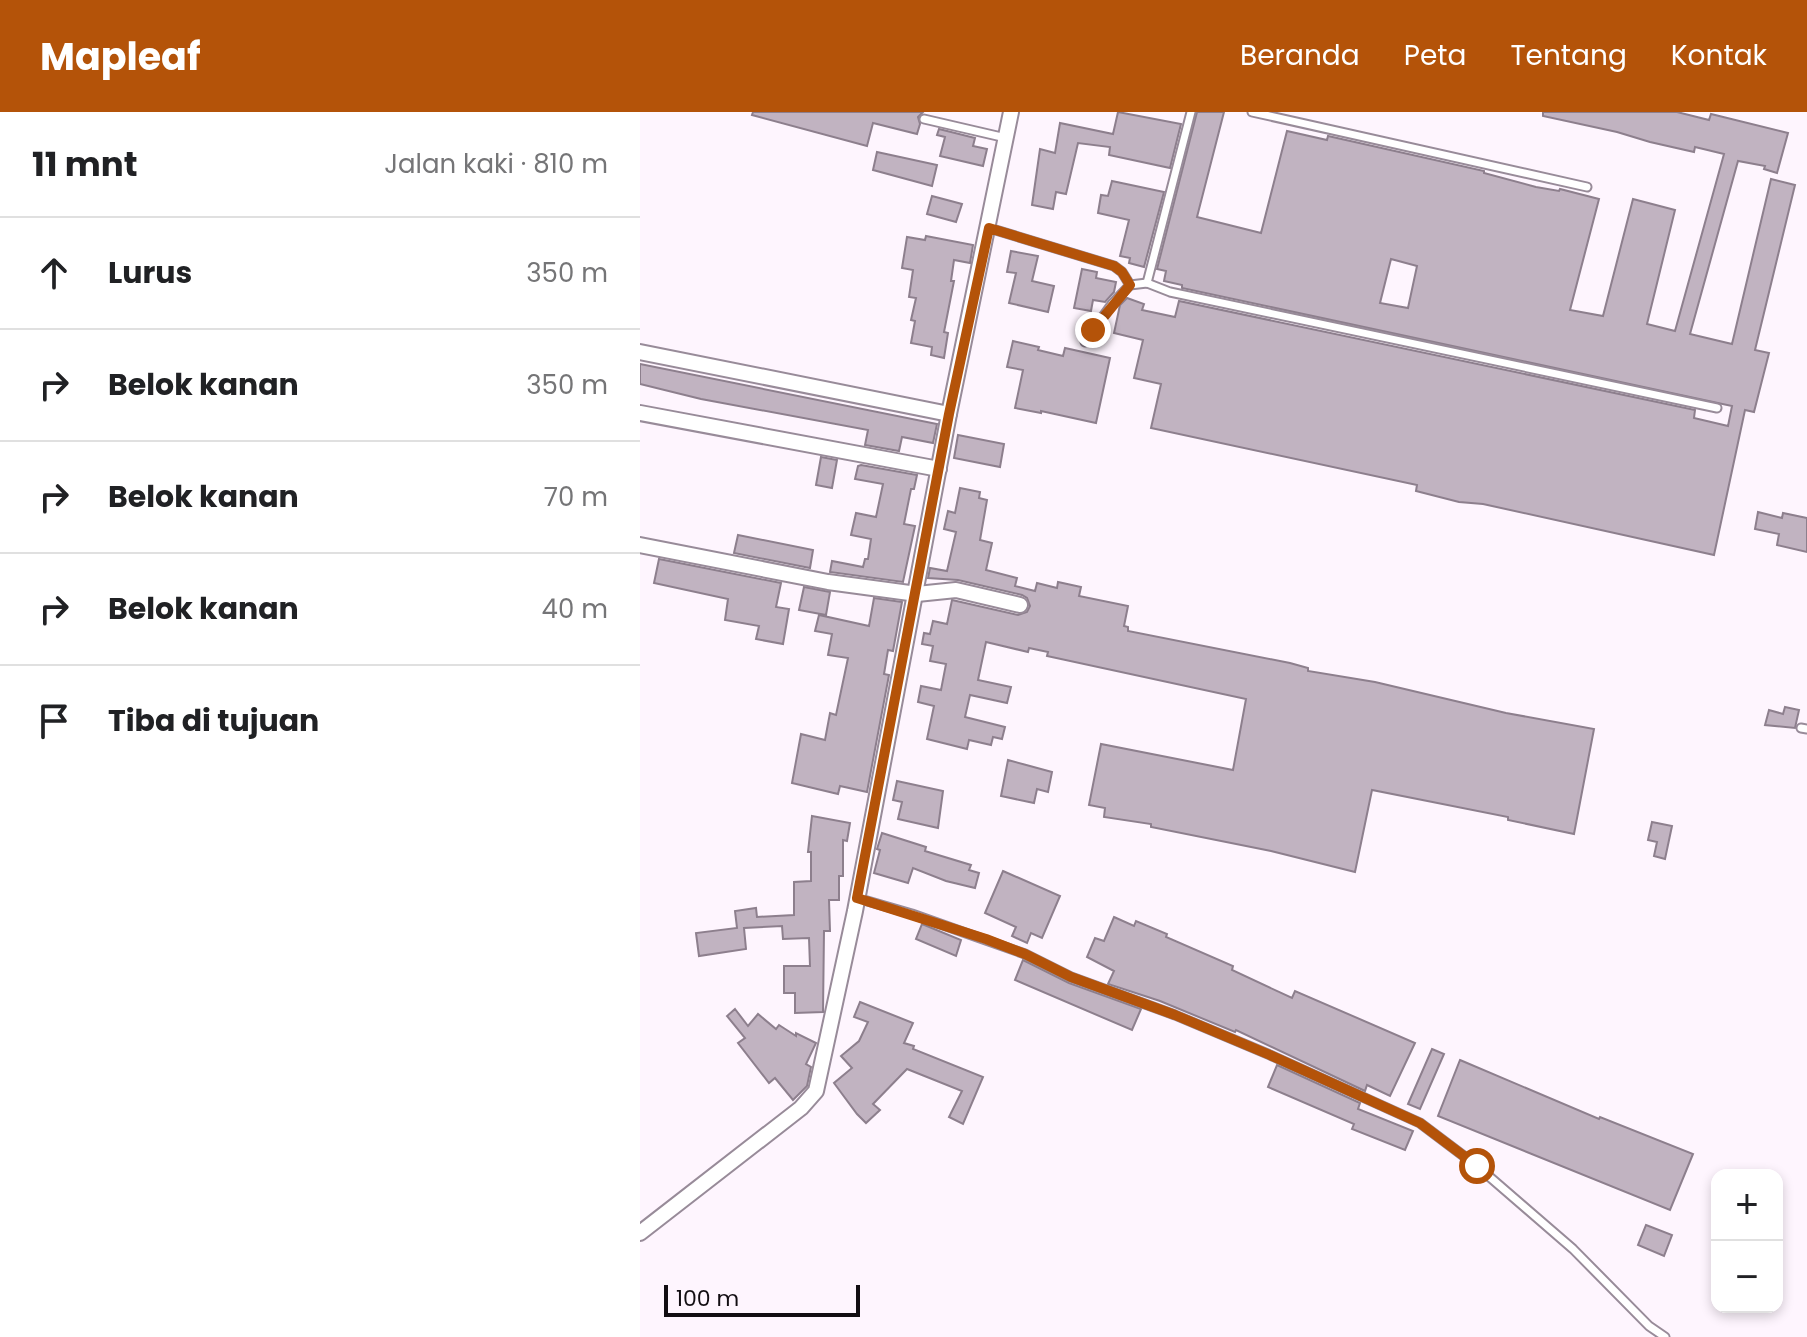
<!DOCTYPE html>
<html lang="id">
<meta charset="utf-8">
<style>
body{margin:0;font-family:Poppins,sans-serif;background:#f6f6f6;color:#202124}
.controls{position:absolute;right:24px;bottom:24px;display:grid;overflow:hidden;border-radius:16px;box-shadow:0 4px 12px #0003}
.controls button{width:72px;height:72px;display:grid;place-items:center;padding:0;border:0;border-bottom:2px solid #e0e0e0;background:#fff;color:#202124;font:40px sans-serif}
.scale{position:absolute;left:24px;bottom:20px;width:196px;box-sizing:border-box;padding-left:8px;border:4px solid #120d12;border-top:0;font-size:22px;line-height:28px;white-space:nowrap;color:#120d12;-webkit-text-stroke:6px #fef5fe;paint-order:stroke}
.stop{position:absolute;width:24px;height:24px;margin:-18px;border:6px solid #b45309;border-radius:50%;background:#fff}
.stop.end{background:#b45309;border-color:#fff;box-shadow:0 2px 8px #0008}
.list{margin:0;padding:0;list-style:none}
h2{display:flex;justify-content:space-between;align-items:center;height:104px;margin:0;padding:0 32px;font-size:34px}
h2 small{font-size:26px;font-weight:400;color:#757577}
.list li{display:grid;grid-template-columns:52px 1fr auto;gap:24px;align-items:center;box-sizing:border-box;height:112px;padding:0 32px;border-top:2px solid #e0e0e0}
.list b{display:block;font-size:30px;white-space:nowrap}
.list em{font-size:26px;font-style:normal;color:#757577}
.icon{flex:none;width:44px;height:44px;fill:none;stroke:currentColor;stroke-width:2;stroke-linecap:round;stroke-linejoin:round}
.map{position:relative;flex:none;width:1167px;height:1225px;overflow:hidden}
header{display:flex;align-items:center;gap:48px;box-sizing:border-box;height:112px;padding:0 40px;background:#b45309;color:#fff}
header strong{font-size:38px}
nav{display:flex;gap:44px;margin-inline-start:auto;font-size:28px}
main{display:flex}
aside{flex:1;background:#fff}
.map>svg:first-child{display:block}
.building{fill:#c1b3c1;stroke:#8d7f8d;stroke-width:2;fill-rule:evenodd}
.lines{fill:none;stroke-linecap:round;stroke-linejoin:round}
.lane-casing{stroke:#988b99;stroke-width:11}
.street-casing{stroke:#988b99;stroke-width:18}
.lane{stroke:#fff;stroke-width:7}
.street{stroke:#fff;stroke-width:14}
.route{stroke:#b45309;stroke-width:10}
</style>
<header>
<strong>Mapleaf</strong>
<nav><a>Beranda</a><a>Peta</a><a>Tentang</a><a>Kontak</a></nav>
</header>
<main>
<aside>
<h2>11 mnt<small>Jalan kaki · 810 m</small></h2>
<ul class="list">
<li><svg class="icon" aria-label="ahead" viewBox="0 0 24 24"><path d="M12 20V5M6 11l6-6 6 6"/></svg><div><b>Lurus</b></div><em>350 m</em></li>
<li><svg class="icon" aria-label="right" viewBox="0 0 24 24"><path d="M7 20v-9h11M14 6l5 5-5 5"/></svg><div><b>Belok kanan</b></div><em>350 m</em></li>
<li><svg class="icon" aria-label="right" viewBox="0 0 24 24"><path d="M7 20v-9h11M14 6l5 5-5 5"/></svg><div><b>Belok kanan</b></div><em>70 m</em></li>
<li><svg class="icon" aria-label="right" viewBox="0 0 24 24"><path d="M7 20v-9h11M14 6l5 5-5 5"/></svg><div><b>Belok kanan</b></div><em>40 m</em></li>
<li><svg class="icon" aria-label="arrive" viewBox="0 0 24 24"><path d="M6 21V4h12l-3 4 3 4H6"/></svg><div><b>Tiba di tujuan</b></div></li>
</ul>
</aside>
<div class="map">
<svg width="1167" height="1225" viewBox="0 0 1167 1225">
<rect width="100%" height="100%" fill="#fef5fe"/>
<!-- building -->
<g class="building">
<polygon points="113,0 283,0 278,5 280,12 277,22 233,11 227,34 112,3"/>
<polygon points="478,0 541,12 530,56 469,43 470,35 438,31 426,82 416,80 413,97 392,93 400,37 415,41 420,11 473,22"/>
<path d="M557,0H584L557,105L621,121L647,19L687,28L688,24L844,59V61L896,75L919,79L920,77L959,87L930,198L963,204L993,87L1035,98L1007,212L1035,219L1084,42L1055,35L1054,40L1010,30L977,20L903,4V0H1037L1069,8L1071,2L1148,21L1137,61L1124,57L1125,54L1098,49L1050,222L1092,232L1131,67L1155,73L1115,238L1129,241L1114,300L1105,298L1074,443L843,392L819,390L776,379L777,373L511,316L521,272L494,266L503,228L474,221L480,193L487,186L504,192L502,198L535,205L539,189L1055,298L1054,306L1088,314L1092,294L542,176V173L524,169L526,159L517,157ZM751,147L777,154L768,196L740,191Z"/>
<polygon points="299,17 335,26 333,34 347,37 343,54 300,44 305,25 297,23"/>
<polygon points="237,40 297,53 292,74 233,58"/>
<polygon points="472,69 524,80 504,155 489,151 490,146 480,144 489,108 458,101 461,83 468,84"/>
<polygon points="292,84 322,92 316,110 287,102"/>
<polygon points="286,124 333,133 330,151 314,148 311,169 314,169 304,220 308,221 304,246 291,243 292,235 271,231 275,209 271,208 276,186 269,185 273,158 262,156 267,125 285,128"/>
<polygon points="371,139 398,144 392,169 414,174 408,200 369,191 376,161 367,160"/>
<polygon points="442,157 457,160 456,166 476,170 474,180 465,190 453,188 451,199 434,196"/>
<polygon points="373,229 399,235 398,238 423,244 425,236 470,246 456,311 401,299 401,301 375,296 383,258 367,255"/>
<polygon points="0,252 297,312 293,331 262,325 259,339 225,333 228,318 61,287 0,272"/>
<polygon points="318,323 364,332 360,355 314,346"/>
<polygon points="181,345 197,348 192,376 176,373"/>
<polygon points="221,353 277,363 274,377 271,377 264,412 275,414 263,470 190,460 192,449 223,455 225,447 228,447 231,427 211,423 216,401 236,405 243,372 215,367 218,354"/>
<polygon points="320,376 340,380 339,386 347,388 340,428 352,431 346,458 377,466 375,474 395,479 397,471 417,476 418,470 441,475 439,484 488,494 484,514 488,515 488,519 650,551 668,556 668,559 735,570 866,601 954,617 934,722 868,708 868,705 732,678 715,760 631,739 511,715 511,712 464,705 465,696 449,693 461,632 593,658 606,587 407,544 408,540 389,536 388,540 346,530 338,568 371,575 367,591 330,583 325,605 365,615 362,627 353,625 351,633 329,628 327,637 287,627 294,594 278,590 281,574 301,578 306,552 290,549 293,534 282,532 284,521 290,522 293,509 307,512 312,488 378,503 387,500 390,494 387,486 382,483 318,468 288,466 290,456 307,459 316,420 304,417 308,399 315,401"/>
<polygon points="1118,400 1142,406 1143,401 1167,406 1167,440 1137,433 1139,422 1115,417"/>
<polygon points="98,423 173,438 170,456 94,441"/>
<polygon points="19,447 141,471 136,495 149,497 143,532 116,527 119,514 85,508 88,487 14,471"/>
<polygon points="164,475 190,480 186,503 159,498"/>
<polygon points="234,486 262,490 253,539 248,538 244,562 249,563 227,680 200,674 198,682 152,671 161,622 185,628 190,601 196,603 208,546 188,543 192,522 175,519 179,503 229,514"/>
<polygon points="1145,595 1159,598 1155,616 1125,613 1129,598 1143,602"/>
<polygon points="368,648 412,660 408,680 397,677 394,691 361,684"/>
<polygon points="257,669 303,679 298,716 258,707 262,690 253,688"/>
<polygon points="172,704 210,711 207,729 203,728 203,764 199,764 199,788 189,788 190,819 184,819 183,900 155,901 155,881 144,881 144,854 170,854 169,826 143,827 142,814 104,816 106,837 59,844 56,821 97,816 95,799 116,796 117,805 154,803 154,770 171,769 171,740 168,740"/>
<polygon points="1012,710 1032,714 1025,747 1014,744 1017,730 1008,728"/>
<polygon points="242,721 286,735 285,739 331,753 329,758 339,761 335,776 306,769 273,756 268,771 234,761 240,738 237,737"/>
<polygon points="363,759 420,784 402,826 391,821 387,831 372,824 376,815 345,801"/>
<polygon points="474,805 494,814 496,809 527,822 526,825 593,854 592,858 652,886 655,879 775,931 750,984 727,973 725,979 596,918 595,920 520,889 468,872 474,859 447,845 455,826 464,829"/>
<polygon points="282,812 321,828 316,844 276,827"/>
<polygon points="383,848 429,871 501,897 492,918 375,868"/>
<polygon points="220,890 273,911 264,931 274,934 273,937 343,965 323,1012 309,1005 322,979 267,957 233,992 240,998 226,1011 217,1002 194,971 212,956 201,944 219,929 228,910 214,905"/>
<polygon points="95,897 108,914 118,902 136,917 139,913 156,924 156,921 176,931 166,952 171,955 167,974 153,988 135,966 129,971 98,931 105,926 87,904"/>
<polygon points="792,937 804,942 780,997 768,992"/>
<polygon points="820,948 959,1007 960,1005 1053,1042 1030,1098 798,1004"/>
<polygon points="637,953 720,991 718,997 773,1019 765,1038 712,1017 714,1012 628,975"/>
<polygon points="1006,1113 1032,1123 1024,1144 998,1133"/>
</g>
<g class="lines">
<defs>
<g id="lane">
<polyline points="612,0 947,75"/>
<polyline points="284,7 366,26"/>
<polyline points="349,116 474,154 482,160 490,173 507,171 530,180 1077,296"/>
<polyline points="507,171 551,0"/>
<polyline points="445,230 472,192 490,173"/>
<polyline points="1161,616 1167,617"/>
<polyline points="217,786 272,802 385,842 431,865 535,903 630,943 780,1011 837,1054 933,1137 1009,1214 1025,1225"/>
</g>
<g id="street">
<polyline points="0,240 309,302"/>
<polyline points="0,301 299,357"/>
<polyline points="0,433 188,470 277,482 316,478 380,493"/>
<polyline points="0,1121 161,996 176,979 215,799 309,302 371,0"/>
</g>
</defs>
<!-- lane casing -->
<use href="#lane" class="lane-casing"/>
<!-- street casing -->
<use href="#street" class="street-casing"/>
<!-- lane -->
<use href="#lane" class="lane"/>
<!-- street -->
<use href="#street" class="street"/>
</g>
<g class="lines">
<!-- route -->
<polyline class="route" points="453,218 490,173 482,160 474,154 349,116 309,302 217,786 346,827 385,842 431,865 535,903 630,943 780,1011 837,1054"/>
</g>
</svg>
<div class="controls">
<button>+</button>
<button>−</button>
</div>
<div class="scale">100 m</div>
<div class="stop" style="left:837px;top:1054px"></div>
<div class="stop end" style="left:453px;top:218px"></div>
</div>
</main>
